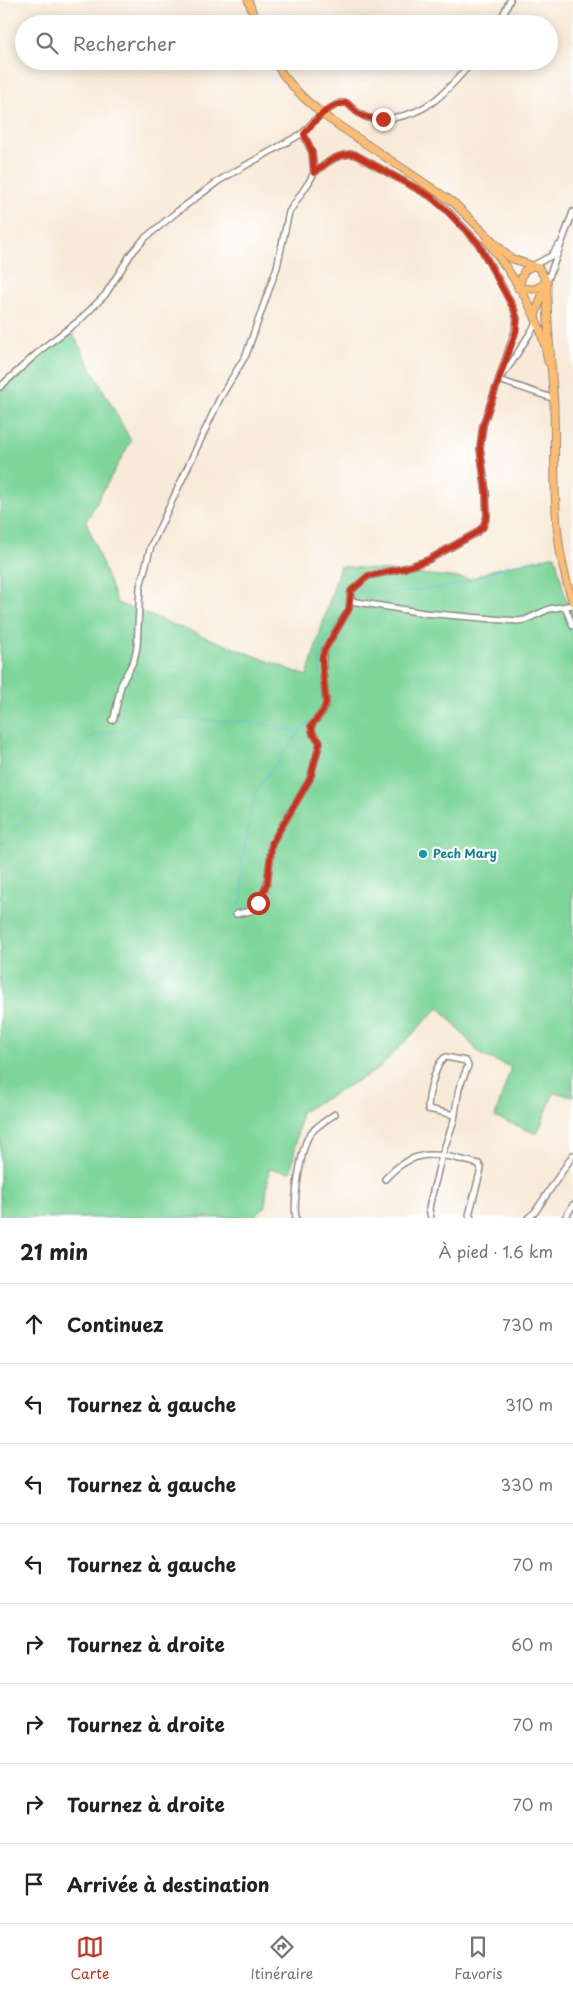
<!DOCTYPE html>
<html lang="fr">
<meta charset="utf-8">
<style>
body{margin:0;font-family:"Playpen Sans",sans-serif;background:#f6f6f6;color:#202124}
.stop{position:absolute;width:15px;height:15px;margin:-11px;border:4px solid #c8321e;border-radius:50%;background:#fff}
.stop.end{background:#c8321e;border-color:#fff;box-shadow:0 1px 5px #0008}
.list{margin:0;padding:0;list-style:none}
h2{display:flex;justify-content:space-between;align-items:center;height:65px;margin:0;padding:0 20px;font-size:21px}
h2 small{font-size:16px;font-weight:400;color:#757577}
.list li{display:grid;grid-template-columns:32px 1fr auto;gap:15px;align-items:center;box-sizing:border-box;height:80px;padding:0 20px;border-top:1px solid #e0e0e0}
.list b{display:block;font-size:19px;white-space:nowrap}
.list em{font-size:16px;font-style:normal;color:#757577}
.icon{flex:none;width:28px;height:28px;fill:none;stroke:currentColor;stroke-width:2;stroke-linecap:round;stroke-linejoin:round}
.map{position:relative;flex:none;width:573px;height:1218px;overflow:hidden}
.search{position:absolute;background:#fff;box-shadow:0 2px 12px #0003;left:15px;right:15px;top:15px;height:55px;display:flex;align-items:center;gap:12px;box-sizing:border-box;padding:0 18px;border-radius:28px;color:#757577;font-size:19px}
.sheet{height:705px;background:#fff}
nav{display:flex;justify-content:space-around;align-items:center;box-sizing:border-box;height:70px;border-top:1px solid #e0e0e0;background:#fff;font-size:14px;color:#757577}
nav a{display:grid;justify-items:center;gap:2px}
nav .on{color:#c8321e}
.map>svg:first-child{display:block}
.green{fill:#7dd59a;stroke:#548062}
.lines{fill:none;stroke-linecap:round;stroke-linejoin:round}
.stream{stroke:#5eb7db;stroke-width:1}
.minor-casing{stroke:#928a82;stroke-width:8}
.major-casing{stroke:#928a82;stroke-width:9}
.minor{stroke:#fff;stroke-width:5}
.major{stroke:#fdbc70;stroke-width:7}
.major-bridge-casing{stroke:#928a82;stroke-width:9;stroke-linecap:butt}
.major-bridge{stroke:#fdbc70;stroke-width:7}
.route{stroke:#c8321e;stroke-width:6}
.culture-dot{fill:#0f9aa8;stroke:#fff;stroke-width:2}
.labels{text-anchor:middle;stroke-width:4.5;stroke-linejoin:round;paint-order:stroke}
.culture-label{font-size:12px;font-weight:bold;fill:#0d838f;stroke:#fff;text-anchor:start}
</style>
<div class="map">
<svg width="573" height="1218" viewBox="0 0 573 1218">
<rect width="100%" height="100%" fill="#fff"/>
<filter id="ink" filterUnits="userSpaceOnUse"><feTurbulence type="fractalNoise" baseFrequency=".02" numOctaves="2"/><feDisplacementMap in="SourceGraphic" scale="10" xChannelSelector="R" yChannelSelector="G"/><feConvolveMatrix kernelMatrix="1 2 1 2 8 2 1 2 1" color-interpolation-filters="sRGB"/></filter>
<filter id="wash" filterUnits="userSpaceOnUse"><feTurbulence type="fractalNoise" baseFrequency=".0096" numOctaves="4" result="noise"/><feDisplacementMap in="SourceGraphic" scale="20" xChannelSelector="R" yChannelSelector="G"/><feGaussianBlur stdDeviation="1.12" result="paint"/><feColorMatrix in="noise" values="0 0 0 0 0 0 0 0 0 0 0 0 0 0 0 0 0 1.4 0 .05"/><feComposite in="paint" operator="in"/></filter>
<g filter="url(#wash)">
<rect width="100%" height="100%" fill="#f8ead8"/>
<!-- green -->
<polygon class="green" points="71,331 131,441 86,521 117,603 307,676 340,566 471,579 491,570 555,555 565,596 573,615 573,1096 554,1093 537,1134 495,1117 511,1067 481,1055 439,1007 377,1070 301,1112 291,1172 269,1169 265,1206 253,1218 0,1218 0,386"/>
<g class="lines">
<!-- stream -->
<g class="stream">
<polyline points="352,600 360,591 388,594 458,585 510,565 545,559"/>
<polyline points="321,673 320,651 348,605"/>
<path d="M0,845C23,820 48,797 69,771C77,761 78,746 89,738C96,733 108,733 118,730L127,737L159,718L250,722L300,731"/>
<polyline points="237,907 242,900 242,860 255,792 300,731 321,709"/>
</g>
</g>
</g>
<g filter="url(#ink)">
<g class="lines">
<defs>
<g id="minor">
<polyline points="499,24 510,0"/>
<path d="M314,173C328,162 336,154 354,154L430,196L447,210L478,243L501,284L514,309L517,319L515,331L499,379L512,362L537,322"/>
<polyline points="532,266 551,256 558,246"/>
<polyline points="547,282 573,212"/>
<polyline points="499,380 552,398"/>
<path d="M0,387L43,348L80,320L105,295L131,254L145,238L178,211L220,180L303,133L315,120L329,109L340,103H347C363,119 370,121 392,118C431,113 449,88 473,61"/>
<polyline points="351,601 424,613 517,621 525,620 549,609 573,605"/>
<polyline points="565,607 573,626"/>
<polyline points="112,720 114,718 121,685 134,660 137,647 140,587 151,546 220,398 246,355 277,267 289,212 309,182 314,173 312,152 303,133"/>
<polyline points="236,914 251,911 262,896 267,884 272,843 310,779 320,742 313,734 311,726 323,711 326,703 323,672 323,658 325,649 349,609 351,591 368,576 405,568 428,560 476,533 483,527 487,516 486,492 480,448 483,425 499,379"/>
<path d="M385,1179C416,1145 439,1154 479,1164L481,1169L469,1215L471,1218"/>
<path d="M296,1218C293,1203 301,1146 310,1134C316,1126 327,1120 335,1114"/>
<path d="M431,1218L429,1209L430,1203L442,1155L454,1120L459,1088L468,1066L466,1061L446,1057C435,1062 428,1097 428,1109L455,1115"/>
<polyline points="528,1218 535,1212 573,1155"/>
<polyline points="565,1218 573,1205"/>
</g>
<g id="major">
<polyline points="248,0 257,24"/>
<path d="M274,61C286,81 301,97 319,111"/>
<path d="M326,117L454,203L510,258L539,268L547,282C546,323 552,365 554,407C556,473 550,539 573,602"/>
<path d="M487,241C514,277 542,316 548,362"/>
<polyline points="518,288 535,289 545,283"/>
<polyline points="518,288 524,271 532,266"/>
<polyline points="535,316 545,286"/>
</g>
</defs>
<!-- minor casing -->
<use href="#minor" class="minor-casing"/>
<!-- major casing -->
<use href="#major" class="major-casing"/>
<!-- minor -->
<use href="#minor" class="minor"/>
<!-- major -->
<use href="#major" class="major"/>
<defs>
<polyline id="major-bridge" points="319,111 326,117"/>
</defs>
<!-- major-bridge casing -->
<use href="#major-bridge" class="major-bridge-casing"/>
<!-- major-bridge -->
<use href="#major-bridge" class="major-bridge"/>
</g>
</g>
<g class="lines" filter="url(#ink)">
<!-- route -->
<path class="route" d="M258,903L267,884L272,843L310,779L320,742L313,734L311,726L323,711L326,703L323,672L322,658L325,649L349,609L351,591L368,576L405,568L428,560L476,533L483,527L487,516L486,492L480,448L483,425L516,331L517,319L514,309L478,243L446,210L430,196L354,154C336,154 328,162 314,173L312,152L304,134C314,121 329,103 347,103C360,116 364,119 383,119"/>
</g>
<!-- markers -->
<circle class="culture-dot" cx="423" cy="854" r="5"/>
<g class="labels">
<!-- culture labels -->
<g class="culture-label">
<text x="433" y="858">Pech Mary</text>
</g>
</g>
</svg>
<div class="stop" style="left:258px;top:903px"></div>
<div class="stop end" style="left:383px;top:119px"></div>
<div class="search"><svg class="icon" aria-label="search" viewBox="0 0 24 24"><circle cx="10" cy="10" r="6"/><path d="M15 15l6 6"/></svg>Rechercher</div>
</div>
<section class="sheet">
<h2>21 min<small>À pied · 1.6 km</small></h2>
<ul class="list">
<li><svg class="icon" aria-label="ahead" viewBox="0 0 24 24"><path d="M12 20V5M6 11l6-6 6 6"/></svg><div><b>Continuez</b></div><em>730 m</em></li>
<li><svg class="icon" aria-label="left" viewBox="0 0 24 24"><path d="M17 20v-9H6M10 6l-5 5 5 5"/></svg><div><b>Tournez à gauche</b></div><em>310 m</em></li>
<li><svg class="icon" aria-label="left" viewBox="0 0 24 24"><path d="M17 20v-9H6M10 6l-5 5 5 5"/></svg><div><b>Tournez à gauche</b></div><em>330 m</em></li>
<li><svg class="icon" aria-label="left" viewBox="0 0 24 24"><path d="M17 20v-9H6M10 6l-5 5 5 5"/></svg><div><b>Tournez à gauche</b></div><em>70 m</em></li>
<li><svg class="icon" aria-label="right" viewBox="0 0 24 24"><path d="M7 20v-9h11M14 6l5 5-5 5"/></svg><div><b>Tournez à droite</b></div><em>60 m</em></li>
<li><svg class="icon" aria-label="right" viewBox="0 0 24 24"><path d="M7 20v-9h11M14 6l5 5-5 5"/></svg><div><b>Tournez à droite</b></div><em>70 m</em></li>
<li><svg class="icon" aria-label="right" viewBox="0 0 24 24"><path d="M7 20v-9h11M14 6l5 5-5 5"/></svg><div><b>Tournez à droite</b></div><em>70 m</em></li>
<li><svg class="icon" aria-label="arrive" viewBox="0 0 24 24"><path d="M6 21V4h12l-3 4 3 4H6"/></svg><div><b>Arrivée à destination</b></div></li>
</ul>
</section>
<nav>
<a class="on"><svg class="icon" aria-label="map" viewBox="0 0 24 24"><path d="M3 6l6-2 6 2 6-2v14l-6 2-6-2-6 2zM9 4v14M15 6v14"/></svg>Carte</a>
<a><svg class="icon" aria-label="directions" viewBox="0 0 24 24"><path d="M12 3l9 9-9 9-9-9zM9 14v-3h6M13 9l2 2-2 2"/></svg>Itinéraire</a>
<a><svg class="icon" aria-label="saved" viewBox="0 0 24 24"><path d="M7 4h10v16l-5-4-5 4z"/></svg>Favoris</a>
</nav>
